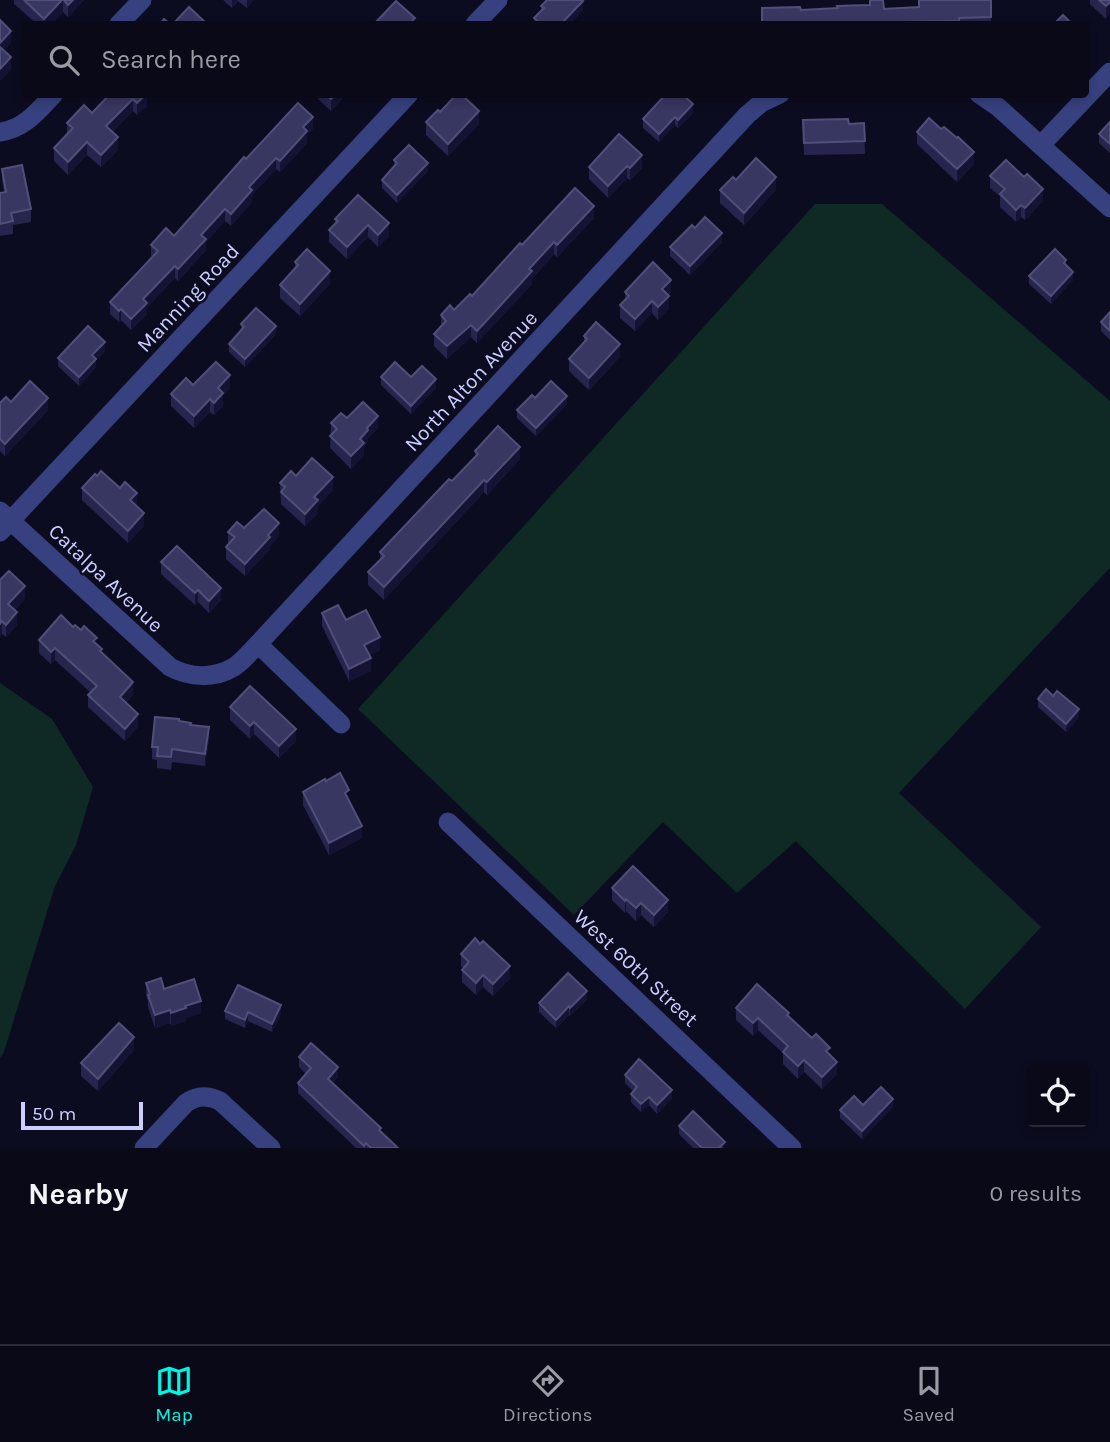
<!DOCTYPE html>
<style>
body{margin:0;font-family:Karla,sans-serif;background:#121221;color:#f1f3f6}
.controls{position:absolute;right:21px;bottom:21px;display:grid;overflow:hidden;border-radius:7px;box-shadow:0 4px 10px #0003}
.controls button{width:63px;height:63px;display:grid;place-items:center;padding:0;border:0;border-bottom:2px solid #292a37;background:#090918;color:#f1f3f6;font:35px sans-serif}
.scale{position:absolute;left:21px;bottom:18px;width:122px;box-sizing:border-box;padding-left:7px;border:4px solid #cbceff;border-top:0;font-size:19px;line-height:24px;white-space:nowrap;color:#cbceff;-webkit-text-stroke:5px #0c0c20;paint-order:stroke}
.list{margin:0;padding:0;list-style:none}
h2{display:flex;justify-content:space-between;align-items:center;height:91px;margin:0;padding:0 28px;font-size:30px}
h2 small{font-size:23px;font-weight:400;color:#999aa2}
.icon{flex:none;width:38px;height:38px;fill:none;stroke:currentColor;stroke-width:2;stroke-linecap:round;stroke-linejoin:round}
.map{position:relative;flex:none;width:1110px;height:1148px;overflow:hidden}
.search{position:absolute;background:#090918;box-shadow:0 4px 10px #0003;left:21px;right:21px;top:21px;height:77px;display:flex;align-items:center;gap:18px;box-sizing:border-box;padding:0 24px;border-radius:7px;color:#999aa2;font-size:26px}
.sheet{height:196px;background:#090918}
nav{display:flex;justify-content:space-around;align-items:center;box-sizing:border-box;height:98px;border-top:2px solid #292a37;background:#090918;font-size:19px;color:#999aa2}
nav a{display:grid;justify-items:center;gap:4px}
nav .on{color:#00f6e4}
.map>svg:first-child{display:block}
.green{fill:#0f2a24}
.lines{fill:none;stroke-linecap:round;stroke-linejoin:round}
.minor{stroke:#37417f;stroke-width:19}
.wall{fill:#26254e}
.shaded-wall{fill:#141334}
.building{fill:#383761;stroke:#4f4f7a;stroke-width:2}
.labels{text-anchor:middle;stroke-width:5;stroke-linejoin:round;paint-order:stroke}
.street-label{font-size:21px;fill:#cbceff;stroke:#0c0c20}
</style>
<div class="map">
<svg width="1110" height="1148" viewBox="0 0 1110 1148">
<rect width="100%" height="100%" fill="#0c0c20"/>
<!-- green -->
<g class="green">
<polygon points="815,204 882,204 1110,401 1110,568 899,793 1041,927 965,1009 796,841 737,893 663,822 574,915 358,709"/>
<polygon points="0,683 52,719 93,787 76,845 55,886 4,1052 0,1058"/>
</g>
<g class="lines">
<!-- minor -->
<g class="minor">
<polyline points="119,24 142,0"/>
<polyline points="475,24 498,0"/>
<polyline points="979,94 998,107 1110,208"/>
<path d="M0,132C24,129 38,111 54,94"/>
<polyline points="1041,145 1110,72"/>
<path d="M0,511L170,667C190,678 214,679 234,667C243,661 250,652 258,644L747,115L761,103L780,94"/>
<polyline points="0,532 409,94"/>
<polyline points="258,644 341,724"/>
<polyline points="448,822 792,1148"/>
<path d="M144,1148L186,1103C197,1095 208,1095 220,1101L271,1148"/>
</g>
</g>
<!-- wall -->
<g class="wall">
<polygon points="14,0 84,0 68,17 63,12 51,24 37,24 14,4"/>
<polygon points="223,0 254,0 247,8 238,1 232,8"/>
<polygon points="991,0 991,24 762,24 801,10 919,7"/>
<polygon points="1090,0 1110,0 1106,19 1090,4"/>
<polygon points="541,6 583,10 569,24 534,24 534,18 541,11"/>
<polygon points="110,94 148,94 147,96 147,106 137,115 133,111 112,132 118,150 101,167 87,155 68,175 54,161 54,148 67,134 67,123 92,113"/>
<polygon points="313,94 347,94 331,111"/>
<polygon points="440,112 479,124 448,156 426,135 426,122"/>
<polygon points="693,113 678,128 675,125 659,142 643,128 643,119"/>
<polygon points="803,120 849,124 864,123 865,154 804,155"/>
<polygon points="1110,122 1110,153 1099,143 1099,134"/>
<polygon points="313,129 307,134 307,143 280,172 276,169 252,195 252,202 231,226 225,221 206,242 206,250 178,281 175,278 147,307 147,314 131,330 121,320 119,322 110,314 110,302 153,257 151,256 151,245 174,236 246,159"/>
<polygon points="917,132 974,164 957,182 917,144"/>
<polygon points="619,134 642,168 630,180 627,178 608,198 589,179 589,167"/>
<polygon points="394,160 428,171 397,203 382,188 382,180 394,167"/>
<polygon points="2,169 31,209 31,222 13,225 13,234 0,236 0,193 4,192 2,181"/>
<polygon points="990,176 1043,201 1025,220 1021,217 1016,222 1000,207 1000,196 990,188"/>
<polygon points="736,180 776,190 744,225 720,203 720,190"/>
<polygon points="358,195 389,236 378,247 368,237 347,259 329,242 329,230 335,224 335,219"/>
<polygon points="594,218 557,257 554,254 532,279 532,284 477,343 471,337 447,359 434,346 434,334 441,327 441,315 454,310 472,296 522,245"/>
<polygon points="695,228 722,242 690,275 670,256 670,247"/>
<polygon points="295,262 330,284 300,316 280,298 280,285 295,269"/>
<polygon points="1066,266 1073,280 1051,304 1029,284 1029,276"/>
<polygon points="625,292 671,292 669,295 669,308 658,320 652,313 635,331 620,318 620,305 625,300"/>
<polygon points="1110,312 1110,340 1101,331 1101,322"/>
<polygon points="241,324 276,334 245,367 229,352 229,344 241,330"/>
<polygon points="584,336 620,357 589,390 569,371 569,359 584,343"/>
<polygon points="105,351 96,360 96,367 79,386 58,366 58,358"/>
<polygon points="381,377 436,388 411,414 381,385"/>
<polygon points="193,385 230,388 223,395 223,406 214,415 210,412 194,428 171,406 171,394"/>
<polygon points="11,402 48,410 5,456 0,451 0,403"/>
<polygon points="567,404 536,436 517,418 517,410"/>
<polygon points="347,418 378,428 368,438 368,442 364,447 364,455 351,469 330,448 331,423"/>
<polygon points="475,451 520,459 487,495 484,492 384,600 368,585 368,572 380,560 380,552 452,481 475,457"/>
<polygon points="97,476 120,488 137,505 136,506 144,526 128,543 82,500 82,488"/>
<polygon points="296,476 333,490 318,506 318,513 305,526 281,504 280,483"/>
<polygon points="244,528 279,536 270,546 270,549 245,576 226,559 226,547 228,544 228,532"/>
<polygon points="161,562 221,600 209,613 198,602 195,605 161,574"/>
<polygon points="0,580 25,598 15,610 17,625 6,637 2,634 0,636"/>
<polygon points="322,613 346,620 380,650 369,655 371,671 349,681 322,626"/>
<polygon points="73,627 97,644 102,654 133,695 126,703 138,727 125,741 88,707 88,695 90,692 55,660 51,664 39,653 39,640"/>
<polygon points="1053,696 1079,717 1066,732 1038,707 1038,699"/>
<polygon points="230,707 296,741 279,758 254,734 250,739 230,720"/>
<polygon points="179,721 190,725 209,739 205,766 172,762 171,770 157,768 157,760 152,759 152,747"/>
<polygon points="303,792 349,801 362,838 329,855 303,805"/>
<polygon points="612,888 668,912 654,927 641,915 636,921 626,911 625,913 612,900"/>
<polygon points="461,954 510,978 493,996 483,987 476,995 462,982 462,970 463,968 461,966"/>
<polygon points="146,983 164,989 201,1013 186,1018 186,1021 171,1026 170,1023 155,1028 148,1007 148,1001 146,995"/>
<polygon points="587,999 570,1016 569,1015 556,1028 539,1012 539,1003"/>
<polygon points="736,1008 789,1016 830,1055 837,1074 822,1089 804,1072 798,1079 783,1064 783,1053 758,1030 753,1036 736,1020"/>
<polygon points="225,1011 281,1014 272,1032 248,1021 245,1028 225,1019"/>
<polygon points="134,1050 98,1091 81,1076 81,1063"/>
<polygon points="299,1057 338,1077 333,1083 381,1132 398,1148 356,1148 298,1093 298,1083 306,1074 299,1067"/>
<polygon points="625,1075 672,1098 657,1114 649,1105 641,1112 631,1102 631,1094 633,1091 625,1083"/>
<polygon points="863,1105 893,1107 862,1139 840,1118 840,1110"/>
<polygon points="679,1126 725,1148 693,1148 679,1134"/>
</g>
<!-- shaded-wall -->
<g class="shaded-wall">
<polygon points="63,0 63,12 51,24 44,24 44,19"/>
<polygon points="73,0 84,0 68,17 68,5"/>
<polygon points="232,0 238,0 232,8"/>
<polygon points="247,0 254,0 247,8"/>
<polygon points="583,1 583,10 569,24 561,24"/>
<polygon points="1110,2 1110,14 1106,19 1106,6"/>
<polygon points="11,31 11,43 0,55 0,43"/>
<polygon points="11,57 11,70 0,81 0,69"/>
<polygon points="142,94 148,94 147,96 147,106 137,115 137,103"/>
<polygon points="336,94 347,94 331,111 331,99"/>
<polygon points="133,99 133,111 106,138 106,126"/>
<polygon points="693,104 693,113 678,128 678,120"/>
<polygon points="479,111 479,124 448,156 448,144"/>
<polygon points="313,117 313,129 307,134 307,143 280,172 280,161 303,127"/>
<polygon points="675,117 675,125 659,142 659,134"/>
<polygon points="118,137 118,150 101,167 101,155"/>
<polygon points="87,142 87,155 68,175 68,162"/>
<polygon points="974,152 974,164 957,182 957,169"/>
<polygon points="642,155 642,168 630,180 630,168"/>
<polygon points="276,158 276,169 252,195 252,202 231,226 231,214 249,187"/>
<polygon points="428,163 428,171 397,203 397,195"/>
<polygon points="627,166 627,178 608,198 608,186"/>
<polygon points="776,177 776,190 744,225 744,213"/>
<polygon points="1043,189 1043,201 1025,220 1025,208"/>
<polygon points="1021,205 1021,217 1016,222 1016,210"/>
<polygon points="594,206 594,218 557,257 557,245"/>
<polygon points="225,209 225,221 206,242 206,250 178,281 178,269 201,235"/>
<polygon points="389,223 389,236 378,247 378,235"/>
<polygon points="368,225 368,237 347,259 347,247"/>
<polygon points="722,233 722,242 690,275 690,266"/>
<polygon points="554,242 554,254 532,279 532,284 477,343 477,331"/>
<polygon points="175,266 175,278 147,307 147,314 131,330 131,319 143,299"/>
<polygon points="330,271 330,284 300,316 300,304"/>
<polygon points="1073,272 1073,280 1051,304 1051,296"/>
<polygon points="671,280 671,292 662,301 662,289"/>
<polygon points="669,296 669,308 658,320 658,307"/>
<polygon points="652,301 652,313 635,331 635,319"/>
<polygon points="121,309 121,320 119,322 119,311"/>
<polygon points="471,325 471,337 447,359 447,346"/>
<polygon points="276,326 276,334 245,367 245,359"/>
<polygon points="105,342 105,351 96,360 96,367 79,386 79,377 92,355"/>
<polygon points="620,344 620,357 589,390 589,378"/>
<polygon points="230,375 230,388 223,395 223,406 214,415 214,403 218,388"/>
<polygon points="436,379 436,388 411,414 411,406"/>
<polygon points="567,396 567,404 536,436 536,428"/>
<polygon points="48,398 48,410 5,456 5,444"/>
<polygon points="210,399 210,412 194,428 194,416"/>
<polygon points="378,416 378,428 368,438 368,442 364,447 364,455 351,469 351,456 360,439 367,428"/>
<polygon points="520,447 520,459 487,495 487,482"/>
<polygon points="333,477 333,490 318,506 318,513 305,526 305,514 314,497"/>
<polygon points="484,480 484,492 384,600 384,587"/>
<polygon points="137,493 137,505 130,512 130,500"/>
<polygon points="144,513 144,526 128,543 128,531"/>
<polygon points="279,523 279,536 270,546 270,549 245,576 245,564 268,535"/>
<polygon points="25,586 25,598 8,617 8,604"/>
<polygon points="221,588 221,600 209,613 209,601"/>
<polygon points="198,590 198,602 195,605 195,593"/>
<polygon points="17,612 17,625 6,637 6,625"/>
<polygon points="2,621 2,634 0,636 0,624"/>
<polygon points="380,637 380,650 364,657 364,645"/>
<polygon points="55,648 55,660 51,664 51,652"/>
<polygon points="371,658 371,671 349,681 349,669"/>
<polygon points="133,682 133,695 120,709 120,697"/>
<polygon points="1079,709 1079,717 1066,732 1066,724"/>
<polygon points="138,714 138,727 125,741 125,729"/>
<polygon points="254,722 254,734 250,739 250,726"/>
<polygon points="209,727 209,739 205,766 205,754"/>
<polygon points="296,729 296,741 279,758 279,746"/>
<polygon points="362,826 362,838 329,855 329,843"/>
<polygon points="626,899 626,911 625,913 625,901"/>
<polygon points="668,900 668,912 654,927 654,915"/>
<polygon points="641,903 641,915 636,921 636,908"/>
<polygon points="510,966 510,978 493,996 493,984"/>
<polygon points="483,975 483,987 476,995 476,983"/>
<polygon points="587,991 587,999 570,1016 570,1008"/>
<polygon points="201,1001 201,1013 186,1018 186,1021 171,1026 171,1013 185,1006"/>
<polygon points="281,1005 281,1014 272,1032 272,1024"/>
<polygon points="569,1006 569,1015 556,1028 556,1020"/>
<polygon points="170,1010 170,1023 155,1028 155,1015"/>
<polygon points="248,1012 248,1021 245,1028 245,1020"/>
<polygon points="758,1018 758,1030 753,1036 753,1023"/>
<polygon points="134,1037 134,1050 98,1091 98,1079"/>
<polygon points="804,1060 804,1072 798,1079 798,1066"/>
<polygon points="837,1062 837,1074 822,1089 822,1077"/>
<polygon points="338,1067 338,1077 328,1088 328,1079"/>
<polygon points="672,1090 672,1098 657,1114 657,1105"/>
<polygon points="649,1097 649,1105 641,1112 641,1104"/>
<polygon points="893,1099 893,1107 862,1139 862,1131"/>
</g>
<!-- building -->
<g class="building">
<polygon points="24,0 62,0 44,19"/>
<polygon points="64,0 73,0 68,5"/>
<polygon points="547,0 581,0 583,1 561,24 541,24 534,18 544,8 541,6"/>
<polygon points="870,0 883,0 884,9 919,7 919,0 991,0 991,17 959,18 959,21 900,22 900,24 762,24 762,8 800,7 801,10 838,8 837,6 870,5"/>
<polygon points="1099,0 1110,0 1110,2 1106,6"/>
<polygon points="396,1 415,18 409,24 374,24"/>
<polygon points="189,7 207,24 173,24"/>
<polygon points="1063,15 1072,24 1054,24"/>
<polygon points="164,19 170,24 160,24"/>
<polygon points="0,20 11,31 0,43"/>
<polygon points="0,47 11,57 0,69"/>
<polygon points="110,94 146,94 137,103 133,99 106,126 118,137 101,155 87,142 68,162 54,148 73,128 67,123 84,105 92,113"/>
<polygon points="326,94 336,94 331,99"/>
<polygon points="457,94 461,94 479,111 448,144 426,122 438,110 440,112"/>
<polygon points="666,94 682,94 693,104 678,120 675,117 659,134 643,119"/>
<polygon points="298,103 313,117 303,127 307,131 280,161 276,158 249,187 252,190 231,214 225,209 201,235 206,239 178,269 175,266 143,299 147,303 131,319 121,309 119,311 110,302 158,251 151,245 166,228 174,236 244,157 246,159"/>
<polygon points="929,118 941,129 944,127 957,138 958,137 974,152 957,169 917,132"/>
<polygon points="848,119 849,124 864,123 865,141 804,143 803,120"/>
<polygon points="1110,122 1110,144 1099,134"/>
<polygon points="619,134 642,155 630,168 627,166 608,186 589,167"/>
<polygon points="409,145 428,163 397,195 382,180 397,163 394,160"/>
<polygon points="756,158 776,177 744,213 720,190 733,177 736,180"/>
<polygon points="1006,160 1024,177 1027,174 1043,189 1025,208 1021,205 1016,210 1000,194 1005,189 990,176"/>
<polygon points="22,165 31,209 11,213 13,221 0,224 0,193 6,192 2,169"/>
<polygon points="575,188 594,206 557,245 554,242 529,269 532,271 477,331 471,325 447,346 434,334 446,321 441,315 450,305 454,310 470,294 472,296 520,243 522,245"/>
<polygon points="358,195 389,223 378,235 368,225 347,247 329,230 338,221 335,219"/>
<polygon points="705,217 722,233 690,266 670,247 692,225 695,228"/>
<polygon points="307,249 330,271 300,304 280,285 298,265 295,262"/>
<polygon points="1055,249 1066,260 1064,263 1073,272 1051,296 1029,276"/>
<polygon points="653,262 671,280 662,289 669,296 658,307 652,301 635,319 620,305 629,296 625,292"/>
<polygon points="256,308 276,326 245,359 229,344 244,327 241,324"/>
<polygon points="1110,312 1110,331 1101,322"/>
<polygon points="596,322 620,344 589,378 569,359 587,339 584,336"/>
<polygon points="88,326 105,342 92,355 96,359 79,377 58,358"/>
<polygon points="216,362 230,375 218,388 223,393 214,403 210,399 194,416 171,394 186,378 193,385"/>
<polygon points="395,362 411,377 422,366 436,379 411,406 381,377"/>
<polygon points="30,381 48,398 5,444 0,439 0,403 6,397 11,402"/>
<polygon points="551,381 567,396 536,428 517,410 532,395 535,398"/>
<polygon points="363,402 378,416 367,428 368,430 360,439 364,443 351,456 330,436 337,429 331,423 341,413 347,418"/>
<polygon points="498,426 520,447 487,482 484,480 384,587 368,572 384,556 380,552 449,479 452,481 478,454 475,451"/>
<polygon points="312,458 333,477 314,497 318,500 305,514 281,492 285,487 280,483 291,471 296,476"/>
<polygon points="101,471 120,488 125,482 137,493 130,500 144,513 128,531 82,488 95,474 97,476"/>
<polygon points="264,509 279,523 268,535 270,537 245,564 226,547 235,537 228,532 237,522 244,528"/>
<polygon points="177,546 221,588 209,601 198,590 195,593 161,562"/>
<polygon points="9,571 25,586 8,604 17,612 6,625 2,621 0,624 0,580"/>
<polygon points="338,605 346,620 366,610 380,637 364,645 371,658 349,669 322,613"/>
<polygon points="61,615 73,627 75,625 81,630 84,626 97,638 93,641 102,649 100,651 133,682 120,697 138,714 125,729 88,695 97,686 55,648 51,652 39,640"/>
<polygon points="250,686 296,729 279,746 254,722 250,726 230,707"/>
<polygon points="1046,689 1053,696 1057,691 1079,709 1066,724 1038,699"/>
<polygon points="155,717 179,719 179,721 191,723 190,725 209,727 205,754 172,749 171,757 157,756 158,747 152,747"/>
<polygon points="340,773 349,790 345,793 362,826 329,843 303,792 325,779 326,781"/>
<polygon points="633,866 668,900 654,915 641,903 636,908 626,899 625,901 612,888"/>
<polygon points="475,938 480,944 483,941 510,966 493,984 483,975 476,983 462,970 469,962 461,954"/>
<polygon points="568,973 587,991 570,1008 569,1006 556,1020 539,1003"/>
<polygon points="161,978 164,989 194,979 201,1001 185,1006 186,1008 171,1013 170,1010 155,1015 148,995 150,994 146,983"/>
<polygon points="757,984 789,1013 787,1015 812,1038 816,1034 830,1048 826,1051 837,1062 822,1077 804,1060 798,1066 783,1052 788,1046 758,1018 753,1023 736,1008"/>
<polygon points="238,985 281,1005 272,1024 248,1012 245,1020 225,1011"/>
<polygon points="119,1023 134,1037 98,1079 81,1063"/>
<polygon points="311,1043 338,1067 328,1079 381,1128 379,1130 398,1148 371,1148 366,1143 364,1146 298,1083 311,1068 299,1057"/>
<polygon points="639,1059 672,1090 657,1105 649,1097 641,1104 631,1094 637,1087 625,1075"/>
<polygon points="881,1087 893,1099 862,1131 840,1110 854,1096 863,1105"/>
<polygon points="693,1111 725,1142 719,1148 702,1148 679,1126"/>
</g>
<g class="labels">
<!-- street labels -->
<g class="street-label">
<text transform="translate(188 298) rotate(-47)" y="7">Manning Road</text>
<text transform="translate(471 381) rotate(-47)" y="7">North Alton Avenue</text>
<text transform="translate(106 578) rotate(43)" y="7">Catalpa Avenue</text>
<text transform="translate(636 968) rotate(43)" y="7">West 60th Street</text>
</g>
</g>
</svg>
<div class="controls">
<button><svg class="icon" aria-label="locate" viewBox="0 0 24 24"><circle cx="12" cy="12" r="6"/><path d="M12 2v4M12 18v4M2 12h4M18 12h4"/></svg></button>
</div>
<div class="scale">50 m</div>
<div class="search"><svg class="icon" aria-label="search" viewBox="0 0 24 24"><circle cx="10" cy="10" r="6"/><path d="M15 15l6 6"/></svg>Search here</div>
</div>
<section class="sheet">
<h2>Nearby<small>0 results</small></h2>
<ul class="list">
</ul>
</section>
<nav>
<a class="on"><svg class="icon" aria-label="map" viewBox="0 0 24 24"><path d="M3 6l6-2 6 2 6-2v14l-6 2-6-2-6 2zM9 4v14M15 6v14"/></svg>Map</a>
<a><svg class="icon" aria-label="directions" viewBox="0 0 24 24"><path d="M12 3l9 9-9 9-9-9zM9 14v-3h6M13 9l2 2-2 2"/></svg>Directions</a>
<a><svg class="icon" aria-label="saved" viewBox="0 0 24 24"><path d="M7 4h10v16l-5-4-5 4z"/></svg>Saved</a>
</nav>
